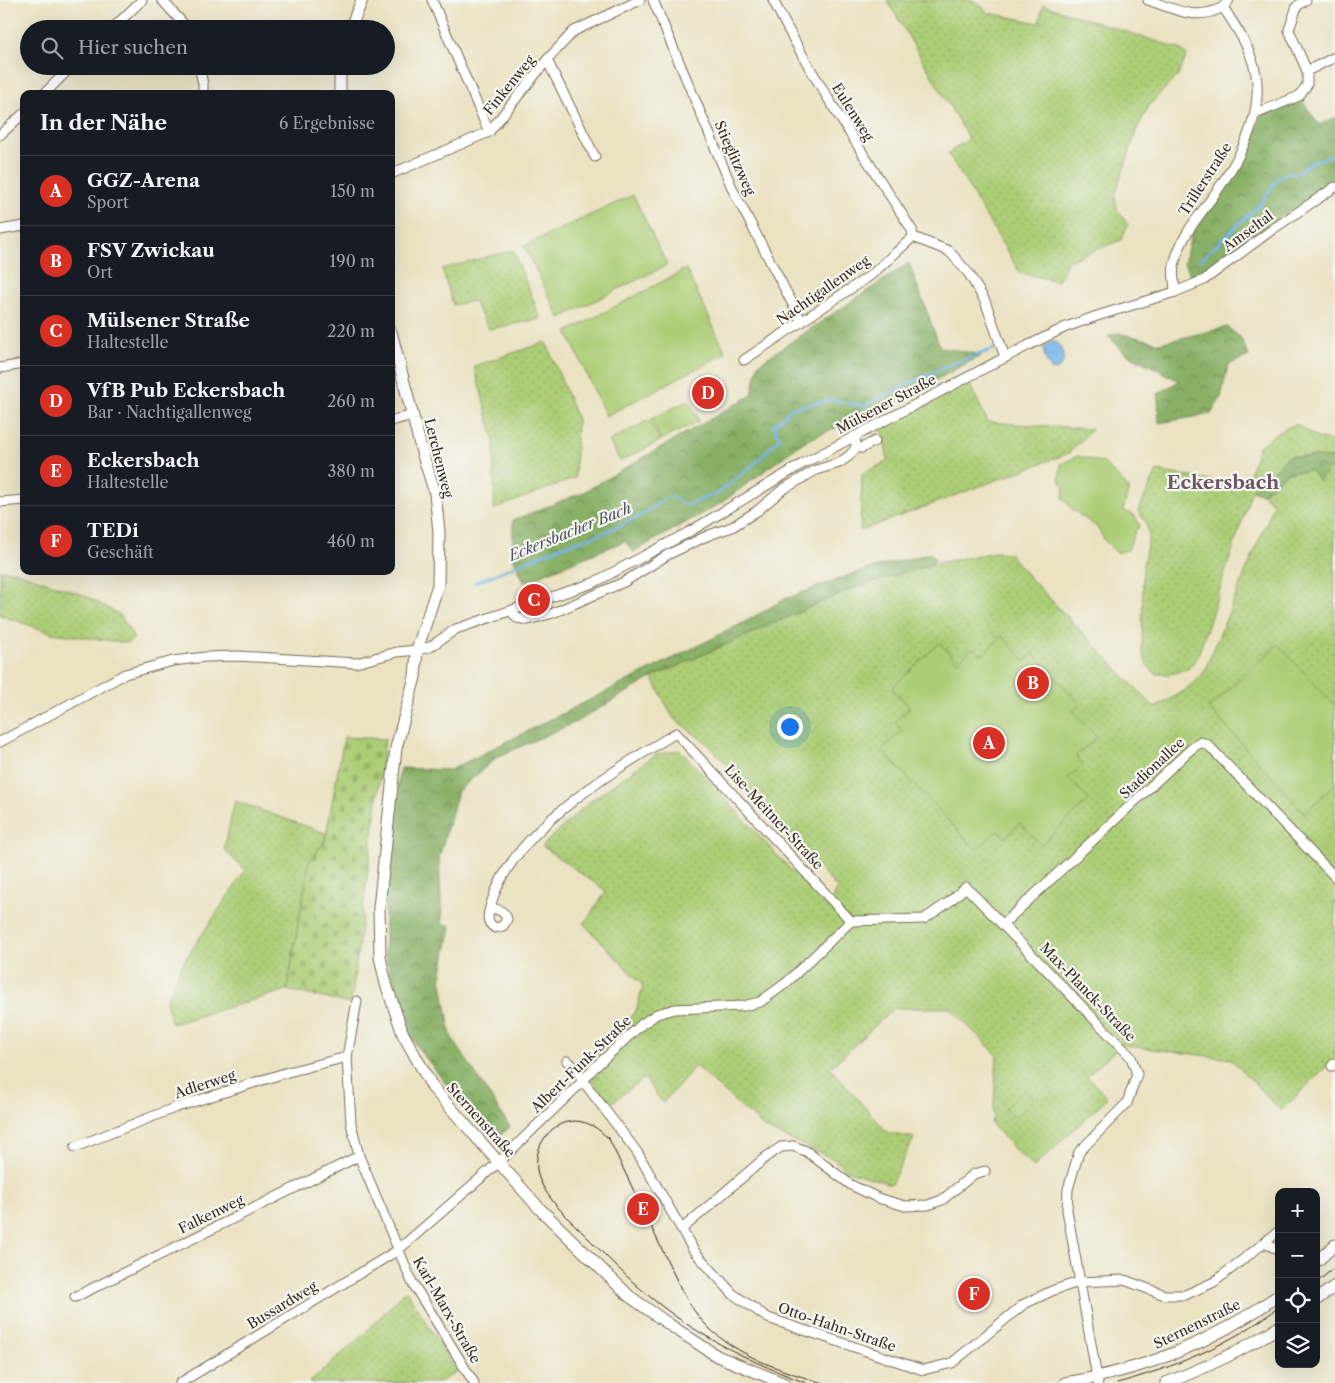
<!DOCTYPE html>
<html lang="de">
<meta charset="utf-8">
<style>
body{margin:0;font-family:"Libre Caslon Text",serif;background:#20242c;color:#f1f3f6}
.controls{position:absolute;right:15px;bottom:15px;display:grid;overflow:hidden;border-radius:10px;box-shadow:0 5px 20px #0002}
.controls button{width:45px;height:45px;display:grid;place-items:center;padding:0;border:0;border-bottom:1px solid #363941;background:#171b24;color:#f1f3f6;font:25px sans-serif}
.you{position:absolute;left:789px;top:726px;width:18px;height:18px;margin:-12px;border:4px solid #fff;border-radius:50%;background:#1a73e8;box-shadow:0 0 0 8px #1a73e833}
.badge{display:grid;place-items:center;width:32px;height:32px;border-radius:50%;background:#d93025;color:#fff;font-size:16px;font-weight:700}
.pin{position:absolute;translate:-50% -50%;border:2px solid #fff;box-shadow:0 1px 5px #0006}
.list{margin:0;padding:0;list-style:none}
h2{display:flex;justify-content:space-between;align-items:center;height:65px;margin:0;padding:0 20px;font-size:21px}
h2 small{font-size:16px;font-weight:400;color:#9ea1a6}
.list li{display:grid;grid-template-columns:32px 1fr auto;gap:15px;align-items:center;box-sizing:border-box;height:70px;padding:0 20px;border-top:1px solid #363941}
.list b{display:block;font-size:19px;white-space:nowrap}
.list p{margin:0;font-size:16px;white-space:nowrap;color:#9ea1a6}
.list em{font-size:16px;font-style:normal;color:#9ea1a6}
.icon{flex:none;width:28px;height:28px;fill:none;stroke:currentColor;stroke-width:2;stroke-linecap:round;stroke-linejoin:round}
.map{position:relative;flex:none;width:1335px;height:1383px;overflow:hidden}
.search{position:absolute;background:#171b24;box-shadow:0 5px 20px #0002;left:20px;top:20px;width:375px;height:55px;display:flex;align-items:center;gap:12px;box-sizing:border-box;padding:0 18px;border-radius:28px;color:#9ea1a6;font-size:19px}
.panel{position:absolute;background:#171b24;box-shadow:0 5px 20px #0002;left:20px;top:90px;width:375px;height:485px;border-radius:10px}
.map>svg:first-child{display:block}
.green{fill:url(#green-dots);stroke:#737c4a}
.forest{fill:url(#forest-crowns);stroke:#626d42}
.cemetery{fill:url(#cemetery-stones);stroke:#737c4a}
.pitch{fill:#abcd75;stroke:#737c4a}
.water{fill:url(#water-ripples);stroke:#587084}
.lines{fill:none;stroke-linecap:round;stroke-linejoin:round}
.stream{stroke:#76b5e9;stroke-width:2.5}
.minor-casing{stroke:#786a57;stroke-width:11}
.tertiary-casing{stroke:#786a57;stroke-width:13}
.minor{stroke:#fff;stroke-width:9}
.tertiary{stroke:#fff;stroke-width:11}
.tram{stroke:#3b2a1e;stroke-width:1}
.labels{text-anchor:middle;stroke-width:4.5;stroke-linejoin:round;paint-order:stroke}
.street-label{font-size:14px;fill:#3b2a1e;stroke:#f6f6f2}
.water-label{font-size:15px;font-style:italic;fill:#4d545b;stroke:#f6f6f2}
.district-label{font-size:19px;font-weight:bold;fill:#6c5767;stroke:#f6f6f2}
</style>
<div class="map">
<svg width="1335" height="1383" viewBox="0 0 1335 1383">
<defs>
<pattern id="green-dots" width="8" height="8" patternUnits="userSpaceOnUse" patternTransform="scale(1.25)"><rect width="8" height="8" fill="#abcd75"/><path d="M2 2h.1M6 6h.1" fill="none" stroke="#94b065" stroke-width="1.8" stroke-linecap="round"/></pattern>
<pattern id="forest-crowns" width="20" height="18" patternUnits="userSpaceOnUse" patternTransform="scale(1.25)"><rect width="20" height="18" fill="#88b066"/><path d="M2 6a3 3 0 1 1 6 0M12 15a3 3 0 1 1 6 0" fill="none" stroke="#708f53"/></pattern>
<pattern id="cemetery-stones" width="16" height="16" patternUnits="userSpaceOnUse" patternTransform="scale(1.25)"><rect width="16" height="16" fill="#abcd75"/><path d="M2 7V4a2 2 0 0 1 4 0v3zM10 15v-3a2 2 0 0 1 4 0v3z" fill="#94b065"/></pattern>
<pattern id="water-ripples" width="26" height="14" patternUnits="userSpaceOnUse" patternTransform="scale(1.25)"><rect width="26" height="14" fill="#76b5e9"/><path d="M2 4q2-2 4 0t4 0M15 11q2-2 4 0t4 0" fill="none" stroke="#6293bc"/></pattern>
</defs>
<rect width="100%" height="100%" fill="#f6f6f2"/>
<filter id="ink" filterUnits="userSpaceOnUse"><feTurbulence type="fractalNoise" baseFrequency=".02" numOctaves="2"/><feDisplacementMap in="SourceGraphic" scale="10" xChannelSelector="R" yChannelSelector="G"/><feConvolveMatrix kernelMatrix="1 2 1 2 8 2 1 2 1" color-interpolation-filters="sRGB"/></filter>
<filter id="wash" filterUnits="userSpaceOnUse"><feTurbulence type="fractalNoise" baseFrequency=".0096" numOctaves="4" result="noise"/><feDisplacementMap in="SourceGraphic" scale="20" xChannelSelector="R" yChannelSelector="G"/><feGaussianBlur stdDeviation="1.12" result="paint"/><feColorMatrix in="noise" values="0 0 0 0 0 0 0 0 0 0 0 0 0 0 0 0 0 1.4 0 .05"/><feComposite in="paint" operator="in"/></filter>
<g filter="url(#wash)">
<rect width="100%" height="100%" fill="#eae2c1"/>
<!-- green -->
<g class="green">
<polygon points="887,0 974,0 989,13 1039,23 1043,5 1180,49 1187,55 1178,76 1150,104 1137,129 1115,195 1117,209 1128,225 1121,240 1068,261 1058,281 1020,273 948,153 969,139"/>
<polygon points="513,250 541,319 489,329 473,301 453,305 442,269"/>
<polygon points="546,342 577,419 575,478 494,509 494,440 474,366"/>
<polygon points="969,383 988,422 1092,429 1069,453 860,531 862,474 888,461 882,428"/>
<polygon points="1296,424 1317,438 1335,442 1335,458 1289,456 1252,490 1198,656 1188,669 1170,674 1156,674 1147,665 1142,651 1143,565 1149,536 1146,522 1138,511 1157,471 1245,486 1259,446 1280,431"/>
<polygon points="1335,468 1335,1058 1281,1111 1231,1059 1121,1045 1087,1076 1107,1098 1034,1167 1016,1151 990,1122 993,1119 997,1055 950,1008 894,1008 830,1068 888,1133 914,1138 891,1184 848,1171 832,1158 766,1129 695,1066 663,1103 644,1078 610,1104 580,1065 603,1041 636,1011 643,986 584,924 606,891 542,846 589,802 655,755 680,750 827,909 837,888 709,745 673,718 652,677 851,589 932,564 996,552 1009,553 1031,579 1155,708 1184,691 1203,674 1274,504 1262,494 1288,472"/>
<polygon points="0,570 14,571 84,595 120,615 134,638 127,643 52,633 0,615"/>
<polygon points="235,801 325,833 325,841 309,862 287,990 172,1024 166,1002 182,964 245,871 224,849"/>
<polygon points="406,1290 457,1372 438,1383 309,1383 363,1335"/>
</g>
<!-- forest -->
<g class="forest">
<polygon points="1301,99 1319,125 1335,117 1335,180 1270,224 1201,276 1191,277 1184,263 1191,236 1224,191 1251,144 1261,116"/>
<polygon points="909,263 940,347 982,355 897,401 805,441 721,503 633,552 625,541 524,582 512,555 513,520 582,493 752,395 758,364"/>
<polygon points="1227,327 1241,338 1249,356 1228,365 1221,398 1211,414 1159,423 1158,394 1179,381 1124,352 1108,336 1118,333 1160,343"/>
<polygon points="1289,456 1335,458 1335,468 1330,468 1319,482 1310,470 1288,472 1262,494 1252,490"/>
<polygon points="930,553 936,559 932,564 851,589 653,677 578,721 497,757 458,791 439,857 442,923 451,926 441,977 451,1036 510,1127 496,1139 467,1111 418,1048 409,1033 391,981 385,951 385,895 400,768 450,770 745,622 785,599 855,573"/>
</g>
<!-- cemetery -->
<polygon class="cemetery" points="344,737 385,739 351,1004 287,990 309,862 325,841"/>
<!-- pitch -->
<g class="pitch">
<polygon points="633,195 667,265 560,318 524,246"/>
<polygon points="686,269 726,353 606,416 567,332"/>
<polygon points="689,400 699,421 661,440 651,419"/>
<polygon points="649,420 660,441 620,461 609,441"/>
<polygon points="1078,456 1104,463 1129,488 1123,510 1135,516 1140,526 1135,531 1128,550 1117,553 1105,541 1097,527 1073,510 1063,498 1064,486 1059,479 1061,464"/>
<polygon points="1002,636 1025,661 1033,654 1080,704 1073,711 1097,737 1076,756 1083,765 1068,778 1089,800 1041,845 1020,823 1005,837 997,831 976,850 882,750 902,731 895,722 910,707 892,688 939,643 958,662 971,649 974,649 982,655"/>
<polygon points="1278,644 1335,706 1335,784 1305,813 1209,708"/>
<polygon points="1024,1090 1033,1099 1014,1118 1005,1109"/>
</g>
<!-- water -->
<path class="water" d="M1051,342H1055C1066,349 1068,368 1052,371C1047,363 1043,357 1044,347Z"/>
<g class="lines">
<!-- stream -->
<g class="stream">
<polyline points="1200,260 1261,203 1279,177 1286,173 1297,173 1310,163 1335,154"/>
<polyline points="474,583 563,546 601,534 638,517 670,496 686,505 719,493 753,465 780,438 773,426 792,408 831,400 864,406 905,385 952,364 994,349"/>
</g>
</g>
</g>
<g filter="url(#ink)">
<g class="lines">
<defs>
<g id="minor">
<polyline points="162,0 188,29"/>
<polyline points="432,0 489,132"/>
<polyline points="653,0 733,190 802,322"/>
<path d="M773,0C813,81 864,154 912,230L913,237"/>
<path d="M1148,0C1175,9 1196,22 1223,7"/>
<polyline points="1306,0 1297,6 1289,30 1307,71"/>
<polyline points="112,29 142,0"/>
<polyline points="547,60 595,157"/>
<polyline points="199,66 203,84 203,94"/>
<polyline points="44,94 72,66"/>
<polyline points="1255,114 1299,96 1307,85 1307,71 1335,57"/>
<polyline points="0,135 24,113"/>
<polyline points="391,174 489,132 547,60 574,31 640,0"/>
<polyline points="0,230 24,226"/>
<polyline points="913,237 949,251 969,274 985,301 1005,357"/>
<path d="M1175,292C1175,284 1172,273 1174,266C1180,235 1202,213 1219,188C1245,150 1269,102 1251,57C1245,39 1233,23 1223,7L1229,0"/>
<polyline points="744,360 871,275 913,237"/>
<polyline points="0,368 24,364"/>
<polyline points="391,421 413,415"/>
<polyline points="856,448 862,448 875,441"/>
<polyline points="0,502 24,500"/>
<polyline points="511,611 517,618 528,620 553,613 624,582 669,554 709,535 732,527 757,511 782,490 816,470 839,463 849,456 856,448 855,436"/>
<polyline points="0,742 125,674 173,661 205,657 238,656 356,663 397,652 417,650 430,647 456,629 593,583 689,532 804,463 1027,346 1066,327 1097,316 1175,292 1204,280 1273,229 1335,187"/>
<path d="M490,908C498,909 505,911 507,919L503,926L495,928C485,922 488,914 491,904C512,830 613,771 676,733L851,921"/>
<polyline points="1003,924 1191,749 1201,742 1208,745 1335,877"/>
<polyline points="357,1001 347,1057 351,1123 359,1156 412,1282 474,1383"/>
<polyline points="567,1061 575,1067 583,1081 637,1152 694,1251 733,1294 768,1318 923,1370 952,1363 1024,1304 1054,1290 1079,1282 1124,1280 1165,1295 1185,1295 1214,1282 1264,1243"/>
<polyline points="1332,1066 1335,1063"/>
<polyline points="75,1147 177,1107 288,1072 347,1057"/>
<polyline points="682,1229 766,1157 781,1147 793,1146 806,1151 851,1185 878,1198 905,1206 928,1205 942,1200 974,1174 985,1171"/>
<polyline points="1279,1231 1264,1243 1279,1250"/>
<polyline points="75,1297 359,1156"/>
<polyline points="180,1383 398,1250 499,1162 583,1081 593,1069 642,1024 657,1014 675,1009 743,1006 760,1002 786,983 851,921 924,919 949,902 966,887 1131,1057 1137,1074 1127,1103 1079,1152 1068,1189 1067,1210 1098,1383"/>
</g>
<g id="tertiary">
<polyline points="350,29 362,0"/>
<polyline points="340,94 340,66"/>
<polyline points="391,332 422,452 435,493 439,532 438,585 417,650 415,677 396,748 379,908 380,957 386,984 403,1034 433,1088 539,1208 629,1296 670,1325 717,1356 783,1383"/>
<polyline points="1316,1262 1335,1245"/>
<polyline points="1316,1300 1335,1286"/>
<path d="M1065,1383C1148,1369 1211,1343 1279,1295"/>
<path d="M1166,1383C1205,1368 1243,1350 1279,1327"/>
</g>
</defs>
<!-- minor casing -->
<use href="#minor" class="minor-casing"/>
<!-- tertiary casing -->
<use href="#tertiary" class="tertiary-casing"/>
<!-- minor -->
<use href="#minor" class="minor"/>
<!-- tertiary -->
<use href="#tertiary" class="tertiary"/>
<!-- tram -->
<g class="tram">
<polyline points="1316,1283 1335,1267"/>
<path d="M806,1383C754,1363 703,1339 659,1304C633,1284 610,1260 587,1237C570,1220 548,1201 539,1178C528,1146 557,1109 591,1125C598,1128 603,1134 609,1139L681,1289C688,1302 696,1315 707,1326C735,1355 786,1373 824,1383"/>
<path d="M1117,1383C1173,1368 1232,1344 1279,1307"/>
</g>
</g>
</g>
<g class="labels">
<!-- street labels -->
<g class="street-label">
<text transform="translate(509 85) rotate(-51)" y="5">Finkenweg</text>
<text transform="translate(853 112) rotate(58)" y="5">Eulenweg</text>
<text transform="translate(735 158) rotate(66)" y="5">Stieglitzweg</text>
<text transform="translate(1205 179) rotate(-57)" y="5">Trillerstraße</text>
<text transform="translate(1248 231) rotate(-36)" y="5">Amseltal</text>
<text transform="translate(823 290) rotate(-35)" y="5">Nachtigallenweg</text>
<text transform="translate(886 404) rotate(-28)" y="5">Mülsener Straße</text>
<text transform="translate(439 458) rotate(76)" y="5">Lerchenweg</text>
<text transform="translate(1152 768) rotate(-43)" y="5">Stadionallee</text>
<text transform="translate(774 817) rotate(47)" y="5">Lise-Meitner-Straße</text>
<text transform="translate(1088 992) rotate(46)" y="5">Max-Planck-Straße</text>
<text transform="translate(581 1064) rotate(-44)" y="5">Albert-Funk-Straße</text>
<text transform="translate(205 1084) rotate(-18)" y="5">Adlerweg</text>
<text transform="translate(481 1120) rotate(48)" y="5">Sternenstraße</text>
<text transform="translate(211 1214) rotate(-26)" y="5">Falkenweg</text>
<text transform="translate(282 1305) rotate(-31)" y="5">Bussardweg</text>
<text transform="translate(447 1310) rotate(60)" y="5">Karl-Marx-Straße</text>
<text transform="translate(1197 1324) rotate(-26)" y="5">Sternenstraße</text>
<text transform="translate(837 1327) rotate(19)" y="5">Otto-Hahn-Straße</text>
</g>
<!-- water labels -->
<g class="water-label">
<text transform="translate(570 532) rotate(-22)" y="5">Eckersbacher Bach</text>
</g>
<!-- district labels -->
<g class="district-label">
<text x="1223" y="489">Eckersbach</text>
</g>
</g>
</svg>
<div class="controls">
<button>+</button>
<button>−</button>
<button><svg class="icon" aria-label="locate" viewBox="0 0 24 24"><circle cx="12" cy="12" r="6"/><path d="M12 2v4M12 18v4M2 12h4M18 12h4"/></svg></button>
<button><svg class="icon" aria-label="layers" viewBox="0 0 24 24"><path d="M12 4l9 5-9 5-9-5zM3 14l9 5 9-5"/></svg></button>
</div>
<div class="you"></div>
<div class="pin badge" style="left:989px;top:743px">A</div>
<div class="pin badge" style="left:1033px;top:683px">B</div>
<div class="pin badge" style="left:534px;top:600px">C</div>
<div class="pin badge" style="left:708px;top:393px">D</div>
<div class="pin badge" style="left:643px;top:1209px">E</div>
<div class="pin badge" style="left:974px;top:1294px">F</div>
<div class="search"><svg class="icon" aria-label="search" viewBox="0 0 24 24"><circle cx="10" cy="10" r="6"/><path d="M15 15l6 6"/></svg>Hier suchen</div>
<section class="panel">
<h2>In der Nähe<small>6 Ergebnisse</small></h2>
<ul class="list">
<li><span class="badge">A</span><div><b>GGZ-Arena</b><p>Sport</p></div><em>150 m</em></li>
<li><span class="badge">B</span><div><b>FSV Zwickau</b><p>Ort</p></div><em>190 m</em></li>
<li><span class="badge">C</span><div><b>Mülsener Straße</b><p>Haltestelle</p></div><em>220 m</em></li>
<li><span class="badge">D</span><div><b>VfB Pub Eckersbach</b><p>Bar · Nachtigallenweg</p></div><em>260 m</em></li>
<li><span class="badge">E</span><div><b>Eckersbach</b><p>Haltestelle</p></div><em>380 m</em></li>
<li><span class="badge">F</span><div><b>TEDi</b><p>Geschäft</p></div><em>460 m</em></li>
</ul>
</section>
</div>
